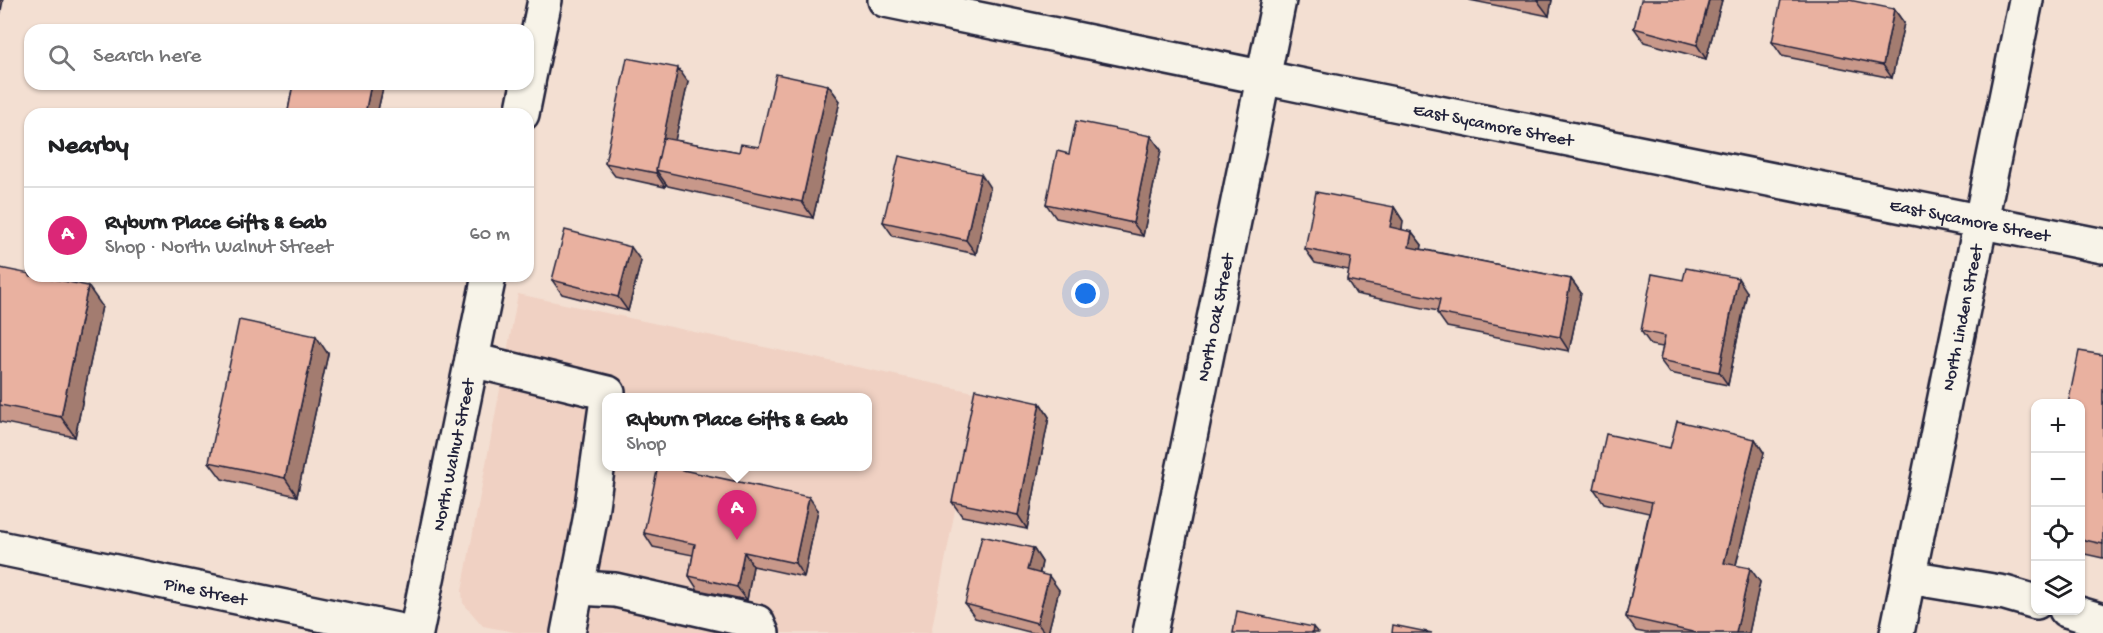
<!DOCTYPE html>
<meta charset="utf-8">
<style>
body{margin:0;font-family:"Gochi Hand",sans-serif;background:#f2f2f2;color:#202124}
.controls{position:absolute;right:18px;bottom:18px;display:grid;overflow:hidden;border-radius:12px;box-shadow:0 2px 4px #0004}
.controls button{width:54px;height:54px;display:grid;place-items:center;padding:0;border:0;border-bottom:2px solid #e0e0e0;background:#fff;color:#202124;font:30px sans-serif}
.you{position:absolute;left:1086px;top:294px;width:21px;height:21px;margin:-15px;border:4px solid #fff;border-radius:50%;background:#1a73e8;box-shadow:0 0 0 9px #1a73e833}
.badge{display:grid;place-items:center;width:39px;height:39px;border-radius:50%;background:#db2777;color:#fff;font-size:20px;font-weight:700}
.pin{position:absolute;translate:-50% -50px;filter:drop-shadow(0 2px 3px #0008)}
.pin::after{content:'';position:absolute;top:32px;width:21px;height:18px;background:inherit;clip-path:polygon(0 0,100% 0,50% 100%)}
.popup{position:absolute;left:602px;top:393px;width:270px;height:78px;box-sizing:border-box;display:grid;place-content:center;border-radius:12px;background:#fff;filter:drop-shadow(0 2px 4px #0005);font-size:20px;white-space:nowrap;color:#757577}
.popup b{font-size:22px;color:#202124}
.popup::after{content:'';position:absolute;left:50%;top:100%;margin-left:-12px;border:12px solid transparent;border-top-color:#fff}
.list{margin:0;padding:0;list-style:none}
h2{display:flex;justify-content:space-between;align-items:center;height:78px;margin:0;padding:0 24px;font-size:26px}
h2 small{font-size:20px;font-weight:400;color:#757577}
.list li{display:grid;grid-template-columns:39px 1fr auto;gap:18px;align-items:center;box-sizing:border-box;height:96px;padding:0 24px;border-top:2px solid #e0e0e0}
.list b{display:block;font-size:22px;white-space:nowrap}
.list p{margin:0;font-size:20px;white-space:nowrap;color:#757577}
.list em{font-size:20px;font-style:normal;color:#757577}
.icon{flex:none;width:33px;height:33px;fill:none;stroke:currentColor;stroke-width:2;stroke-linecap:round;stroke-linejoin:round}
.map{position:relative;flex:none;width:2103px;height:633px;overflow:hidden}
.search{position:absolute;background:#fff;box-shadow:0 2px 4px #0004;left:24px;top:24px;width:510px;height:66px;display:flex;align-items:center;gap:15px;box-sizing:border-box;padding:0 21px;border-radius:18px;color:#757577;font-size:22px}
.panel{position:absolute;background:#fff;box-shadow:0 2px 4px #0004;left:24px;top:108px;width:510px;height:174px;border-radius:18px}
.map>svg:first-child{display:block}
.built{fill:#f0d1c3;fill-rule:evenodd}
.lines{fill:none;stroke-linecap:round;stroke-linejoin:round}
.minor-casing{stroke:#22223b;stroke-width:38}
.major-casing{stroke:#22223b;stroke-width:38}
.minor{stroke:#f7f3e8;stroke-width:33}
.major{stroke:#f7f3e8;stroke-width:33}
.wall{fill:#c8988a;stroke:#22223b;stroke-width:1.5}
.shaded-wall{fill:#a37c70;stroke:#22223b;stroke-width:1.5}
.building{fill:#e9b1a0;stroke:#22223b;stroke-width:1.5}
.labels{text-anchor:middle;stroke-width:5;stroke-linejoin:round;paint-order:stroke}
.street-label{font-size:18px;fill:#22223b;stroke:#f7f3e8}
</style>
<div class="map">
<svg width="2103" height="633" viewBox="0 0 2103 633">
<rect width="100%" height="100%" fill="#f3dfd2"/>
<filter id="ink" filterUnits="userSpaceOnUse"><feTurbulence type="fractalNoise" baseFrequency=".0167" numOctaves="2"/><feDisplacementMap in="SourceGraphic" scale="12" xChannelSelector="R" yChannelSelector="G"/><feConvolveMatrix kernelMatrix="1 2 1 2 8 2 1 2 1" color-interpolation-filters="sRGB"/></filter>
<g filter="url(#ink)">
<!-- built -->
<path class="built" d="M518,294L978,393L931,633H519L483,626L463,603L462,591ZM606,398H867V466H606Z"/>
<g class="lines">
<defs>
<g id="minor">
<path id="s1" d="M885,0L1329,91L2103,246"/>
<polyline points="528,82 545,0"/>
<polyline points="522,114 528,84"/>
<polyline points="472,360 608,393 608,398"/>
<path id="s2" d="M0,548L411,633"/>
<polyline points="1909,577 2005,593 2036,602"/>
<polyline points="578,588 615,590 757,622 762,633"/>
<polyline points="2066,610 2103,621"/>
<path id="s3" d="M416,633L489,276"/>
<polyline points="568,633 590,520 606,406"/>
<path id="s4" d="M1150,633L1279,0"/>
</g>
<g id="major">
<path id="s5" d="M1897,633L2026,0"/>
</g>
</defs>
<!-- minor casing -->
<use href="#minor" class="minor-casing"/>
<!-- major casing -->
<use href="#major" class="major-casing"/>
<!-- minor -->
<use href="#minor" class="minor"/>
<!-- major -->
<use href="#major" class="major"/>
</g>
<!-- wall -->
<g class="wall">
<polygon points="1469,0 1552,0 1549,16"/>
<polygon points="1722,0 1706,59 1644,42 1634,28"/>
<polygon points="1894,9 1904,23 1892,78 1782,56 1772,42"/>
<polygon points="688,82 675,140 739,152 759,147 828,85 840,101 813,218 668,186 666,184 665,187 615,176 605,163"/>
<polygon points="293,84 384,84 377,114 290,114 288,111"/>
<polygon points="1151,136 1161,150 1143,236 1056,218 1046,204 1069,154"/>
<polygon points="990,188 976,254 893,236 883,222"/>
<polygon points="1394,207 1403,221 1402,230 1412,232 1422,245 1421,249 1571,279 1581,293 1569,351 1447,327 1437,313 1438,311 1356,294 1347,280 1349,270 1315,263 1305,249"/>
<polygon points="641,261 628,311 562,294 552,280"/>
<polygon points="0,268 102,306 75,437 0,422"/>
<polygon points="1747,292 1728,385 1670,373 1660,360 1663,347 1651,345 1641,331"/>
<polygon points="328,354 297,496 222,479 209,462"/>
<polygon points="2103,355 2103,558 2080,553 2080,404"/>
<polygon points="1040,403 1049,417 1027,529 962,516 952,502"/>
<polygon points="1755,439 1764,453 1736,565 1760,582 1749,633 1646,633 1636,631 1626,617 1649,513 1604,503 1594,489 1670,448"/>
<polygon points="818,510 804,577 753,566 747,600 698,590 689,576 693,555 653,547 644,533"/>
<polygon points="1033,548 1042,562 1040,573 1059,590 1048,633 1033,633 975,618 965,604"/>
</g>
<!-- shaded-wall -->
<g class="shaded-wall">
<polygon points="0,0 3,0 0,16"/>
<polygon points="1537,0 1552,0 1549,16"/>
<polygon points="1709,0 1722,0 1706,59 1697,45"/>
<polygon points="1894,9 1904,23 1892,78 1883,65"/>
<polygon points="678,68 688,82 668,172 656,170"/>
<polygon points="371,84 384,84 377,114 365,114"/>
<polygon points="828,85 840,101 813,218 802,202"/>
<polygon points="1151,136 1161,150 1143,236 1133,223"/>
<polygon points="656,170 666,184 665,187 656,173"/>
<polygon points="981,174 990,188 976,254 966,240"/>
<polygon points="1394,207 1403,221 1400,241 1390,227"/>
<polygon points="1412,232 1422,245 1419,261 1409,247"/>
<polygon points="631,247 641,261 628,311 618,297"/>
<polygon points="1738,278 1747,292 1728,385 1719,372"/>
<polygon points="1571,279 1581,293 1569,351 1560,337"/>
<polygon points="88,286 102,306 75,437 61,417"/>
<polygon points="316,336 328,354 297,496 285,478"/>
<polygon points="1040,403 1049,417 1027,529 1018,515"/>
<polygon points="1755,439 1764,453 1733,576 1724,563"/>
<polygon points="809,497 818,510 804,577 795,563"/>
<polygon points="1033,548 1042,562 1037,584 1027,570"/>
<polygon points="744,552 753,566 747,600 737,587"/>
<polygon points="1750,568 1760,582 1749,633 1736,633"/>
<polygon points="1049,576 1059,590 1048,633 1045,633 1037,623"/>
<polygon points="1313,627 1318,633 1312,633"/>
</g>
<!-- building -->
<g class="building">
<polygon points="1641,0 1709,0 1697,45 1634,28"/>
<polygon points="1781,0 1849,0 1894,9 1883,65 1772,42"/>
<polygon points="627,58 678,68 656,173 605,163"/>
<polygon points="776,74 828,85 802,202 656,170 663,138 739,152 741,144 759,147"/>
<polygon points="293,84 371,84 365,114 302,114 288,111"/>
<polygon points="1076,121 1151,136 1133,223 1046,204 1057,151 1069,154"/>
<polygon points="899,156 981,174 966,240 883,222"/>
<polygon points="1316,192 1394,207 1390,227 1412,232 1409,247 1571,279 1560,337 1437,313 1440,299 1347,280 1351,258 1305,249"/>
<polygon points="565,230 631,247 618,297 552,280"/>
<polygon points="0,268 30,274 30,276 40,276 88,286 61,417 0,405"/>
<polygon points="1686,268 1738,278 1719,372 1660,360 1665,336 1641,331 1652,274 1683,280"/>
<polygon points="239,320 316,336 285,478 209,462"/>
<polygon points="2079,351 2103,355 2103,544 2080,539 2080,404 2068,404"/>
<polygon points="975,389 1040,403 1018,515 952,502"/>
<polygon points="1677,421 1755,439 1724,563 1750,568 1736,633 1697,633 1626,617 1652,502 1594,489 1606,434 1670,448"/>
<polygon points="658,466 664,466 809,497 795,563 744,552 737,587 689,576 695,544 644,533"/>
<polygon points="982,536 1033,548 1027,570 1049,576 1037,623 965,604"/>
<polygon points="1237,611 1313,627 1312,633 1233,633"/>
<polygon points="1393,625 1432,633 1392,633"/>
</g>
</g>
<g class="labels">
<!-- street labels -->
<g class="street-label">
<text dy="6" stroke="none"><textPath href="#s1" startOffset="621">East Sycamore Street</textPath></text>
<text dy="6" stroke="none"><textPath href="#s1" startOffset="1107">East Sycamore Street</textPath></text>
<text dy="6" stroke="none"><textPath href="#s5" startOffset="322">North Linden Street</textPath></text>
<text dy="6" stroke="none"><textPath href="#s4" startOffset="322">North Oak Street</textPath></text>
<text dy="6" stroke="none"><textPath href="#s3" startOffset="182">North Walnut Street</textPath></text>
<text dy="6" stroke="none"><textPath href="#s2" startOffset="210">Pine Street</textPath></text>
</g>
</g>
</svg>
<div class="controls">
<button>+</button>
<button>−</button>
<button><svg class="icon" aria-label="locate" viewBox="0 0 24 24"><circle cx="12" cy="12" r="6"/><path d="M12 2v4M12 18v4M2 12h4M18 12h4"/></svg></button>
<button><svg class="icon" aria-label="layers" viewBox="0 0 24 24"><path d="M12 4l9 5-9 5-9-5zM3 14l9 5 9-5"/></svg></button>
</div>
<div class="you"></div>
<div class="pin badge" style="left:737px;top:540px">A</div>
<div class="popup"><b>Ryburn Place Gifts &amp; Gab</b>Shop</div>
<div class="search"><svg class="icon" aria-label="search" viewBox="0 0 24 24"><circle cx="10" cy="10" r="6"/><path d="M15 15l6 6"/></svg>Search here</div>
<section class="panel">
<h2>Nearby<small></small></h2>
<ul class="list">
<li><span class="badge">A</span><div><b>Ryburn Place Gifts &amp; Gab</b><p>Shop · North Walnut Street</p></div><em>60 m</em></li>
</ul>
</section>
</div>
